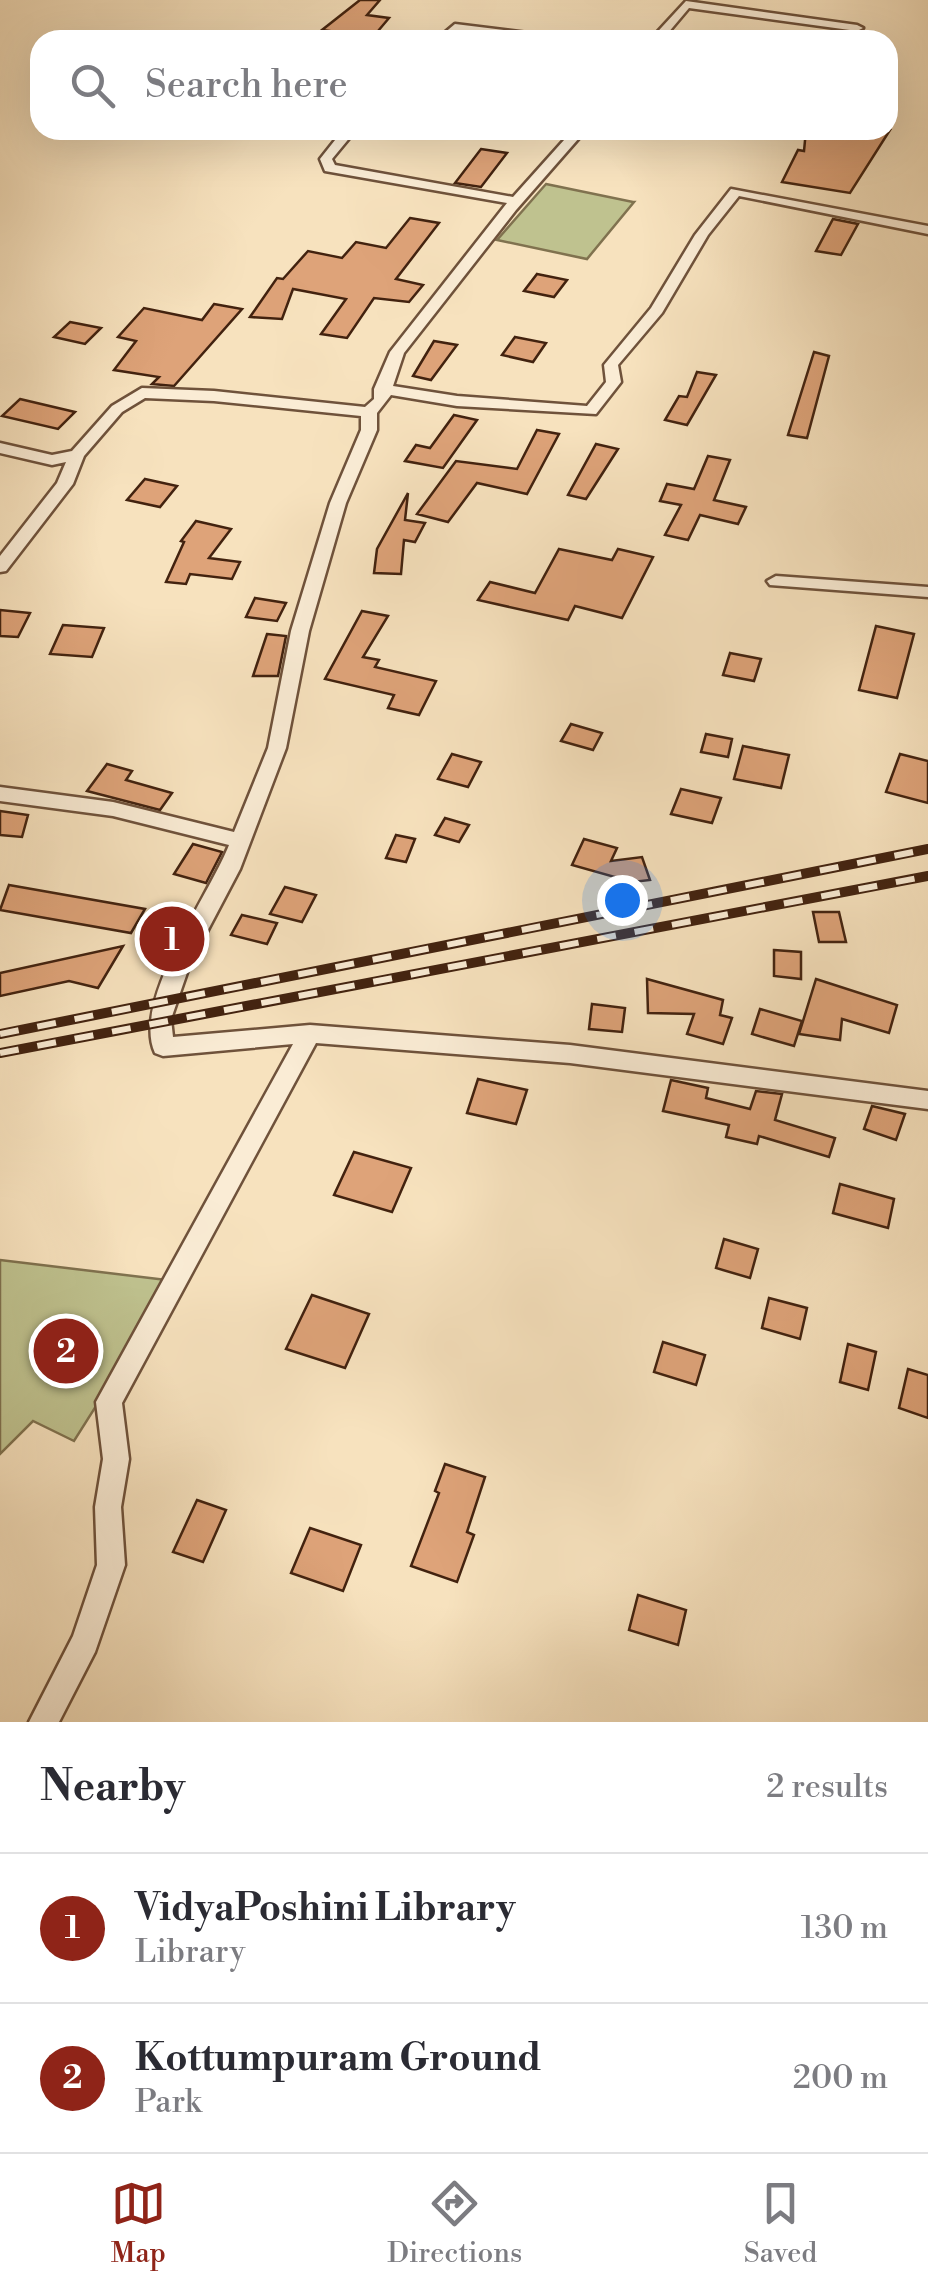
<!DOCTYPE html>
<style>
body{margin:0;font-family:"Libre Bodoni",serif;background:#f7f7f7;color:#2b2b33}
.you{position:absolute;left:622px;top:900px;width:35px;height:35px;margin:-25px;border:8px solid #fff;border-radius:50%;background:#1a73e8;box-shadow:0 0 0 15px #1a73e833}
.badge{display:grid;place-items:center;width:65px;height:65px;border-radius:50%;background:#8f2418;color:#fff;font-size:32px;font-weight:700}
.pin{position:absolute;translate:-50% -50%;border:5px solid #fff;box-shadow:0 2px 10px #0006}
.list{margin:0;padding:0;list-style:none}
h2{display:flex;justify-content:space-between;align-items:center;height:130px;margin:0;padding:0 40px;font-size:42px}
h2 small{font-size:32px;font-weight:400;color:#7c7c81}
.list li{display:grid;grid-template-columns:65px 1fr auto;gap:30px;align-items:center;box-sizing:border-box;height:150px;padding:0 40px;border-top:2px solid #e1e1e2}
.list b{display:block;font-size:38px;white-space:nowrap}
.list p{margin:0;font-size:32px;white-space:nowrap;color:#7c7c81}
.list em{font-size:32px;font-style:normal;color:#7c7c81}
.icon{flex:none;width:55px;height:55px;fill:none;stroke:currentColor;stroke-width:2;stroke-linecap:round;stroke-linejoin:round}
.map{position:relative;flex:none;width:928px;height:1722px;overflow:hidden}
.search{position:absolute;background:#fff;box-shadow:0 10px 40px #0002;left:30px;right:30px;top:30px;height:110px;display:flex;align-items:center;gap:25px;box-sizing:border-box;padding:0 35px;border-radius:30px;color:#7c7c81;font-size:38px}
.sheet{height:430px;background:#fff}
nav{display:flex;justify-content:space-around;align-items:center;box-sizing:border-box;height:140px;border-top:2px solid #e1e1e2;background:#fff;font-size:28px;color:#7c7c81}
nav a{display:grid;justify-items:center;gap:5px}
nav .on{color:#8f2418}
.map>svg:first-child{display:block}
.green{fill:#bfc28f;stroke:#80724f;stroke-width:2.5}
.building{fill:#dea379;stroke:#42220f;stroke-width:2.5}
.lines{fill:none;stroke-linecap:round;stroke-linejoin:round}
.street-casing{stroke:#6f523b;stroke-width:5}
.street{fill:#faecd5;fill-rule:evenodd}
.rail-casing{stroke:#42220f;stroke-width:10}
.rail{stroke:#faecd5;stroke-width:6;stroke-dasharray:19;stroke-linecap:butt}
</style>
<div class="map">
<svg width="928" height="1722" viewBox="0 0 928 1722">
<rect width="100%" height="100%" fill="#f7e2be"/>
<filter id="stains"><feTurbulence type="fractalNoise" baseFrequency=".002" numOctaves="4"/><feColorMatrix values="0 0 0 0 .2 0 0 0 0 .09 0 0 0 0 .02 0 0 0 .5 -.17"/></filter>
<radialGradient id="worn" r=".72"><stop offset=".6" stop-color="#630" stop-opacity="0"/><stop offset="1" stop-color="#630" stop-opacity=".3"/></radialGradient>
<!-- green -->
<g class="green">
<polygon points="546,184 633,202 634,202 587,259 497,240"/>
<polygon points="0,1260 175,1281 74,1441 33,1421 0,1454"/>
</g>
<!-- building -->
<g class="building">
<polygon points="360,0 380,0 367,15 389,18 373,37 322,30"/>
<polygon points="806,130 890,130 850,193 782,182 798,150 804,151"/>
<polygon points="481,149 507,153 481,187 455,183"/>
<polygon points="410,218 439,223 396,279 423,285 409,302 374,298 347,338 321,334 346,299 293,289 282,319 250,317 277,278 283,279 308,251 342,258 356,242 386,248"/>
<polygon points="833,219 858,224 841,255 816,251"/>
<polygon points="537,274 567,280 554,297 524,291"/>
<polygon points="214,304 242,309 174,386 152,384 159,377 114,370 136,341 118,337 144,308 202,320"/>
<polygon points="70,322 101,328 85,344 54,337"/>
<polygon points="515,337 546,343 533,362 502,355"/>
<polygon points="434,341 457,345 431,380 413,376"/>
<polygon points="814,352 829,356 807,438 788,435"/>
<polygon points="697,372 716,375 687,425 665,420 679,396 687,397"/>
<polygon points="20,399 75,412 58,429 2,416"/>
<polygon points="454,415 477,420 443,468 405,461 416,445 430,448"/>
<polygon points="537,430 559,434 527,494 477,483 448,522 417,514 456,461 517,469"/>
<polygon points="596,444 618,449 586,499 568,495"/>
<polygon points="708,456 730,460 714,500 746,507 738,524 700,515 688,540 665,535 681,505 660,501 667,484 694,489"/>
<polygon points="145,479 177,486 160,507 127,500"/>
<polygon points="408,493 405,520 425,523 415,542 404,540 401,574 374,573 377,549"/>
<polygon points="196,521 231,529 209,558 240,562 232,579 190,574 186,584 166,582 184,542 181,541"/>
<polygon points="559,549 612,560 618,549 653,557 622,618 575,606 568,620 478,600 490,582 535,593"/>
<polygon points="255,598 286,603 277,621 246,617"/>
<polygon points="0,610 30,613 18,637 0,636"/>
<polygon points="362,611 388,616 363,657 379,660 375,667 436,681 419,715 388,708 394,695 325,679"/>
<polygon points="63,625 104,628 92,657 50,654"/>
<polygon points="876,626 914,634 897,698 859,690"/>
<polygon points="267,634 286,636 278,676 253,676"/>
<polygon points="730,653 761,659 754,681 723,675"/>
<polygon points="571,724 602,733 593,750 561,741"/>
<polygon points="706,734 732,739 728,757 701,752"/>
<polygon points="743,746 789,755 781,788 734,779"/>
<polygon points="452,754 481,762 468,787 438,779"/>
<polygon points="900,754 928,761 928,803 886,792"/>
<polygon points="107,764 132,771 126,780 172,793 160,810 87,791"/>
<polygon points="681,789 721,798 712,823 671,814"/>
<polygon points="0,811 28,815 22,837 0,835"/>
<polygon points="445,818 469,825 459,842 435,835"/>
<polygon points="396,835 415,839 406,862 386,858"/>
<polygon points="584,839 617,848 611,861 642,857 650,880 624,883 622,879 572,865"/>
<polygon points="193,844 222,852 206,883 174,874"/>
<polygon points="9,885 145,909 131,933 0,910"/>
<polygon points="285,887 316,895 302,922 270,914"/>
<polygon points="813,912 839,912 846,942 819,942"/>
<polygon points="242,915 277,923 267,944 231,935"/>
<polygon points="123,946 98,988 69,981 0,996 0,973"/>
<polygon points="774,950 801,952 801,979 774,976"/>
<polygon points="647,979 723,1000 720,1015 732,1018 723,1044 687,1034 694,1014 648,1013"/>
<polygon points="816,979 897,1005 889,1033 842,1019 840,1040 799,1034"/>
<polygon points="592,1004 625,1008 622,1032 589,1029"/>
<polygon points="760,1009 802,1021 794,1046 752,1034"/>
<polygon points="478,1079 527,1090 516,1124 467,1113"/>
<polygon points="671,1080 708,1088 706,1098 750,1109 756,1091 782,1094 775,1120 835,1138 829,1157 759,1136 757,1144 726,1137 729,1125 663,1111"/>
<polygon points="872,1106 905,1114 896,1140 864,1129"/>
<polygon points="354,1152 411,1168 392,1212 334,1195"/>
<polygon points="840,1184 894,1199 888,1228 833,1213"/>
<polygon points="724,1239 758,1249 750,1278 716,1268"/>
<polygon points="312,1295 369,1314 345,1368 286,1349"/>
<polygon points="769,1298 807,1308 800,1339 762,1328"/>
<polygon points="663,1342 705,1355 696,1385 654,1372"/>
<polygon points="848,1344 876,1352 868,1390 840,1382"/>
<polygon points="908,1369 928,1375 928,1418 899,1408"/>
<polygon points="445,1464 485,1477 467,1532 474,1535 457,1582 411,1566 439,1493 435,1491"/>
<polygon points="197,1500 226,1510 203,1562 173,1552"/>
<polygon points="310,1528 361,1545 343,1591 291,1573"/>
<polygon points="638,1595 686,1610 678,1645 629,1630"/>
</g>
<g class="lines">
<defs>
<g id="street">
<polygon points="686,1 857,25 863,28 857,31 689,8 662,40 650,40"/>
<polygon points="455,24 560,37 566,40 532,40 458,31 448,40 436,40"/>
<path d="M343,130H356L332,159L335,165L513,197L573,130H586L516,210L404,353L393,386L457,396L587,406L606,382L604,365L651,308L695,235L731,189L928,226V234L739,196L708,235L662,313L618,365L621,382L596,414L457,406L391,395L377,413V430L346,503L309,631L286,748L240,869L190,964L171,1019L173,1037L310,1025L570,1045L928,1091V1109L570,1063L316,1043L122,1403L129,1459L121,1507L125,1565L95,1652L59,1722H29L73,1636L97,1565L95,1507L103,1459L96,1402L293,1044L163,1056L155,1053C131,1002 209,896 229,845L113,816L0,801V787L113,802L234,832L268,748L291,631L330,503L361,430V416L214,401L145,398L122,412L84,456L73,484L6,571L0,572V556L57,483L66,462L52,465L0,453V443L52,455L72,451L112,406L142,388L214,391L365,407L374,399V389L390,352L507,203L325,171L320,159Z"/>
<polygon points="776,576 928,587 928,597 770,585 767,581"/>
</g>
</defs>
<!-- street casing -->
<use href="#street" class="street-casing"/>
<!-- street -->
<use href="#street" class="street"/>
<defs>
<g id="rail">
<polyline points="0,1034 928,849"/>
<polyline points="0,1053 928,876"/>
</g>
</defs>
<!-- rail casing -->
<use href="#rail" class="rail-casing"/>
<!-- rail -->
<use href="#rail" class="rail"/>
</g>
<rect width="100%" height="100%" filter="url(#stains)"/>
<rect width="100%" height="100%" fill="url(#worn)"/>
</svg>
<div class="you"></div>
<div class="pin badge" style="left:172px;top:939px">1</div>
<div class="pin badge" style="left:66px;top:1351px">2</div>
<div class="search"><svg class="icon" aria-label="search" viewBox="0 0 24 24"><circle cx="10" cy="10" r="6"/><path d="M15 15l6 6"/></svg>Search here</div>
</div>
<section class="sheet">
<h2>Nearby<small>2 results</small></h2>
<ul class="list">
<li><span class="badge">1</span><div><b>VidyaPoshini Library</b><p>Library</p></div><em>130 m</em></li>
<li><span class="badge">2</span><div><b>Kottumpuram Ground</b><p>Park</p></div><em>200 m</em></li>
</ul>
</section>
<nav>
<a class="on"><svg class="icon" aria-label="map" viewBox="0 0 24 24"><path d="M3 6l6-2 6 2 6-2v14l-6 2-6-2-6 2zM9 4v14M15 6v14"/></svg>Map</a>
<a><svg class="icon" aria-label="directions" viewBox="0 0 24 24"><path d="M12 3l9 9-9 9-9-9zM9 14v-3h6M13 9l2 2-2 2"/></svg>Directions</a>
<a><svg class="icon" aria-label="saved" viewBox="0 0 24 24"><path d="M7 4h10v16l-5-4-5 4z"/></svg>Saved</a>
</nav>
